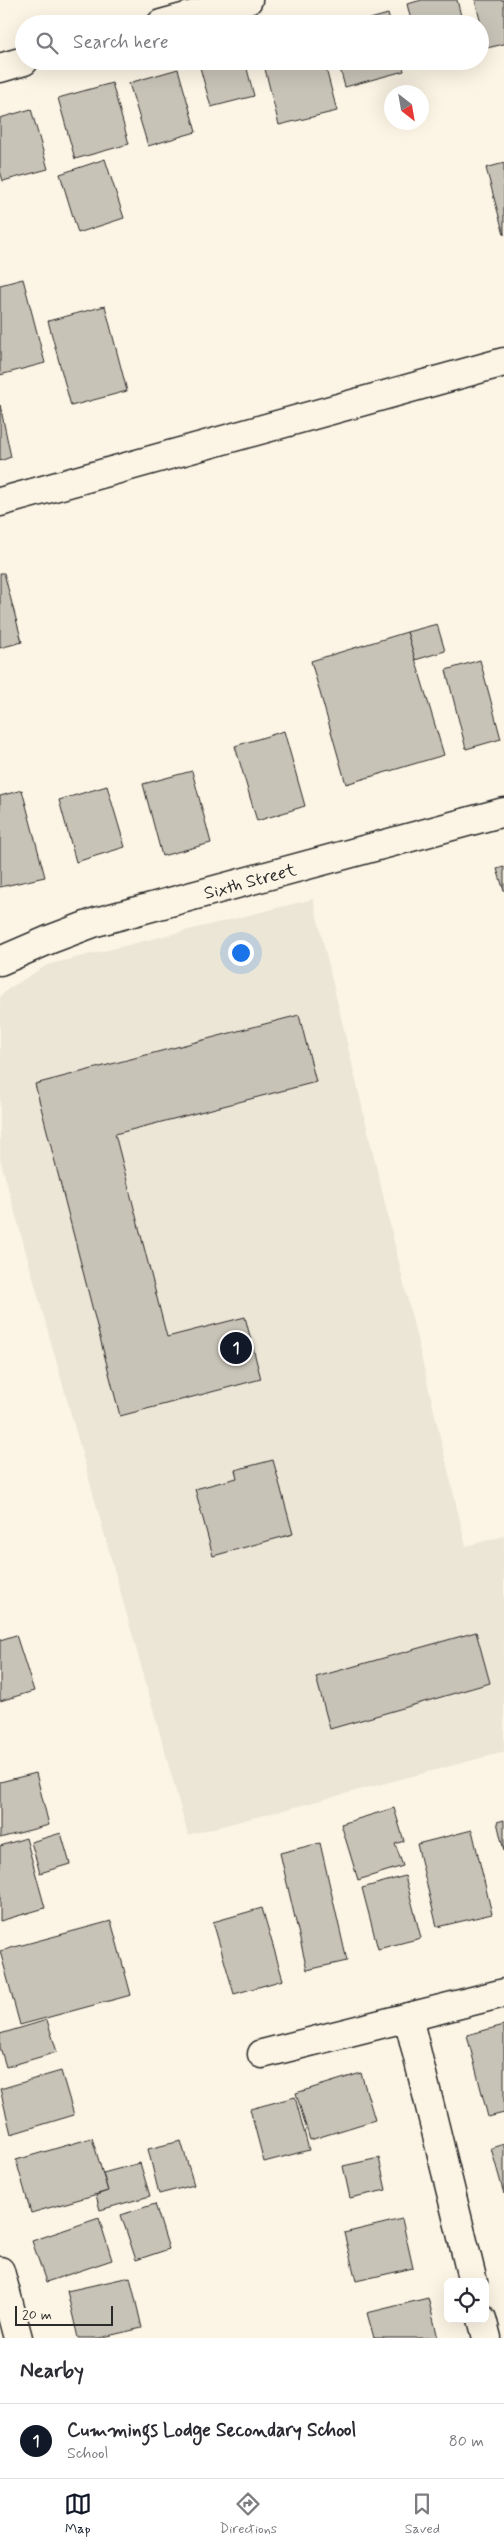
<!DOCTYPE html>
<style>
body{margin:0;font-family:Mynerve,sans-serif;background:#f2f2f3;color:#2b2b33}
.controls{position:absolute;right:15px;bottom:15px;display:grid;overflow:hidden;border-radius:8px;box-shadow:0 5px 20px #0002}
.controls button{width:45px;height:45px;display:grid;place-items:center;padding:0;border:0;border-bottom:1px solid #e1e1e2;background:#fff;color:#2b2b33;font:25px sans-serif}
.compass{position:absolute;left:384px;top:85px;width:45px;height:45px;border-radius:50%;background:#fff;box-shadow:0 5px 20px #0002;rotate:149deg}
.scale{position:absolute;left:15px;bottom:12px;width:98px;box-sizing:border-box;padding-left:5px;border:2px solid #2b2b2b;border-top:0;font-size:14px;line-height:18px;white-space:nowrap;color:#2b2b2b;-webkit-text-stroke:4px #fcf5e5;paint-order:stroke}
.you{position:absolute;left:240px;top:952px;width:18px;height:18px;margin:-12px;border:4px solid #fff;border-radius:50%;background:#1a73e8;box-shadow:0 0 0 8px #1a73e833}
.badge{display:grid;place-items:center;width:32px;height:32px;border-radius:50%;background:#111827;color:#fff;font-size:16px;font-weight:700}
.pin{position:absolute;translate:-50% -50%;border:2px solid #fff;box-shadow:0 1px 5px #0006}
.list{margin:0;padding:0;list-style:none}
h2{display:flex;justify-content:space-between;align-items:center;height:65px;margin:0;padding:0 20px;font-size:21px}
h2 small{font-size:16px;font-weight:400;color:#7c7c81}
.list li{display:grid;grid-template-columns:32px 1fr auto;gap:15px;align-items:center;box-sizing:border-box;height:75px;padding:0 20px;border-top:1px solid #e1e1e2}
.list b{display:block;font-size:19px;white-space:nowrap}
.list p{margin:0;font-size:16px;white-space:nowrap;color:#7c7c81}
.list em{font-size:16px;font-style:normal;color:#7c7c81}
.icon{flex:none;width:28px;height:28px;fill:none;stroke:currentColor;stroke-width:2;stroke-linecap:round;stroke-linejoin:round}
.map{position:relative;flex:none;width:504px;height:2338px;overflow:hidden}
.search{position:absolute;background:#fff;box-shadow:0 5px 20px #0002;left:15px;right:15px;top:15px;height:55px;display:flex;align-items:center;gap:12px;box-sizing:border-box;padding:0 18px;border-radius:28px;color:#7c7c81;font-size:19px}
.sheet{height:140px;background:#fff}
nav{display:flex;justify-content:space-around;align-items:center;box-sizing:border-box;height:70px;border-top:1px solid #e1e1e2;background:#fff;font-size:14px;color:#7c7c81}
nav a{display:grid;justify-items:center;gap:2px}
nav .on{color:#111827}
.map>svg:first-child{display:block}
.built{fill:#ece6d7}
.building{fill:#c8c3b7;stroke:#2b2b2b}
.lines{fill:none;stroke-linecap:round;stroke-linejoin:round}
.minor-casing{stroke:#2b2b2b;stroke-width:31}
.minor{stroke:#fcf5e5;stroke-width:28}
.labels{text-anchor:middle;stroke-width:4;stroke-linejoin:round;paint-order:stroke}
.street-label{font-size:18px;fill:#2b2b2b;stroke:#fcf5e5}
</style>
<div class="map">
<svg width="504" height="2338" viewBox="0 0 504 2338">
<rect width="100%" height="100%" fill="#fcf5e5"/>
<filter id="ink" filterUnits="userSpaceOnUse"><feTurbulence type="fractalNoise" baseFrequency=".02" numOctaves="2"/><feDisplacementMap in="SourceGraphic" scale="10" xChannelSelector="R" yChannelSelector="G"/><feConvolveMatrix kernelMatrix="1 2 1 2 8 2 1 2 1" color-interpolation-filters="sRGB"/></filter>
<g filter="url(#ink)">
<!-- built -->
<polygon class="built" points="313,899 466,1546 504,1536 504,1752 188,1835 0,1159 0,997 8,989 47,965"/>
<!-- building -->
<g class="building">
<polygon points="422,0 457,0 463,24 412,24 407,4"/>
<polygon points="475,0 504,0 504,44 487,48"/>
<polygon points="388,14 391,24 352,24"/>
<polygon points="207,61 245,61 254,96 211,107 199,64"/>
<polygon points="263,61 324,61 337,111 279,125"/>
<polygon points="338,61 401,61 404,71 345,87"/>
<polygon points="178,69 196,132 148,146 129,83"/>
<polygon points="112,83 129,144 75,159 58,98"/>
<polygon points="31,109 48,169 3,181 0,171 0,118"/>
<polygon points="105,159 124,218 78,233 60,174"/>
<polygon points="504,163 504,235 486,168"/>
<polygon points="23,279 45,363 0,375 0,285"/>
<polygon points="105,306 127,391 71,406 48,321"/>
<polygon points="0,405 11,457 0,461"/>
<polygon points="0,573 4,573 22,642 0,648"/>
<polygon points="437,624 445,651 415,660 407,632"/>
<polygon points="407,632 444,755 346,784 311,661"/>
<polygon points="480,660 501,739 466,749 446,670"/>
<polygon points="284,731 305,806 257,821 235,746"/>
<polygon points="192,771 211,843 162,856 143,784"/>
<polygon points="107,786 125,847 76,862 59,800"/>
<polygon points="22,790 45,877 0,887 0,796"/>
<polygon points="504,867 504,891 497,869"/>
<polygon points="299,1015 316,1082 115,1134 167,1337 245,1317 261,1379 120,1416 35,1084"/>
<polygon points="273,1460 293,1534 213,1556 195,1489 237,1478 235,1470"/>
<polygon points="476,1632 490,1683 330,1729 316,1677"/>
<polygon points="16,1635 34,1691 0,1701 0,1640"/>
<polygon points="36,1773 49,1825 0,1838 0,1782"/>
<polygon points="394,1808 404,1841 395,1844 403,1866 358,1880 341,1824"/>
<polygon points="504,1820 504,1851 497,1822"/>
<polygon points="472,1830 492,1914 437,1927 417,1844"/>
<polygon points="61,1833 70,1864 40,1873 31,1842"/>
<polygon points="26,1838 45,1908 0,1921 0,1846"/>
<polygon points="320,1843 347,1961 307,1970 280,1853"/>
<polygon points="405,1876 421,1938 378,1949 362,1888"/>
<polygon points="262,1908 283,1980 234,1994 213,1922"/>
<polygon points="111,1921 131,1995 20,2025 0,1951"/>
<polygon points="47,2020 57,2052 6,2067 0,2047 0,2034"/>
<polygon points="504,2025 504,2113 488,2117 467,2035"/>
<polygon points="61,2071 74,2115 11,2134 0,2089"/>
<polygon points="361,2073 375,2120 310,2140 296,2093"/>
<polygon points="295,2097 309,2150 264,2162 250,2109"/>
<polygon points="92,2138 108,2191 31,2213 16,2160"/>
<polygon points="181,2141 194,2185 159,2194 148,2149"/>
<polygon points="504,2144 504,2194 491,2148"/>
<polygon points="379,2158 386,2190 350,2198 343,2166"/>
<polygon points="140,2163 150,2196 100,2210 96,2195 108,2191 103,2173"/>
<polygon points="155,2204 169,2249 136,2260 121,2215"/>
<polygon points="99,2218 112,2260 46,2282 32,2241"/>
<polygon points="402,2219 413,2268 356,2281 344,2233"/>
<polygon points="130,2277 142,2328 99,2338 78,2338 67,2291"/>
<polygon points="428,2298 438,2338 374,2338 367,2313"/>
</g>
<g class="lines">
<defs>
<g id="minor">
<polyline points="161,24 248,0"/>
<polyline points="0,68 24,61"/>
<polyline points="0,502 504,362"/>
<polyline points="0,961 51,939 96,922 504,812"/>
<polyline points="408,2017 473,2282"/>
<polyline points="262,2054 504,1993"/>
<polyline points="0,2271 18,2338"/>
<polyline points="482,2319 487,2338"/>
</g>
</defs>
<!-- minor casing -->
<use href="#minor" class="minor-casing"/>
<!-- minor -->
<use href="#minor" class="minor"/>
</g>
</g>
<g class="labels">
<!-- street labels -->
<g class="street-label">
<text transform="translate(250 881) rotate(-15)" y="6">Sixth Street</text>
</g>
</g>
</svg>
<div class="controls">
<button><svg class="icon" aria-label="locate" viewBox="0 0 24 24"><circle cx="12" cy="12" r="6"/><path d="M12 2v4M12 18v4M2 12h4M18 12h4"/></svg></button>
</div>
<svg class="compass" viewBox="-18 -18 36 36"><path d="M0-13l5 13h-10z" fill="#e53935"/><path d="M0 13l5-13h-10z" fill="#7c7c81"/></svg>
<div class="scale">20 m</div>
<div class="you"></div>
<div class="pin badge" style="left:236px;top:1348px">1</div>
<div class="search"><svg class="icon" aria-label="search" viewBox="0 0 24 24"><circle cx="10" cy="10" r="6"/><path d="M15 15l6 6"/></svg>Search here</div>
</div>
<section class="sheet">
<h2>Nearby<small></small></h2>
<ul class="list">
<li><span class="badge">1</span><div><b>Cummings Lodge Secondary School</b><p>School</p></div><em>80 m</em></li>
</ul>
</section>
<nav>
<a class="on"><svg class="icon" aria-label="map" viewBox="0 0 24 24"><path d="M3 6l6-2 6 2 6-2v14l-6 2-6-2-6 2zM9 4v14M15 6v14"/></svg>Map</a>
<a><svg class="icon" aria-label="directions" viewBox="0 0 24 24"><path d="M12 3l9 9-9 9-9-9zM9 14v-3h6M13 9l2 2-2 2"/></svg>Directions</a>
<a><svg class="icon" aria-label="saved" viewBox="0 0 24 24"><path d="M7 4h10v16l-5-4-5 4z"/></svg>Saved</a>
</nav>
